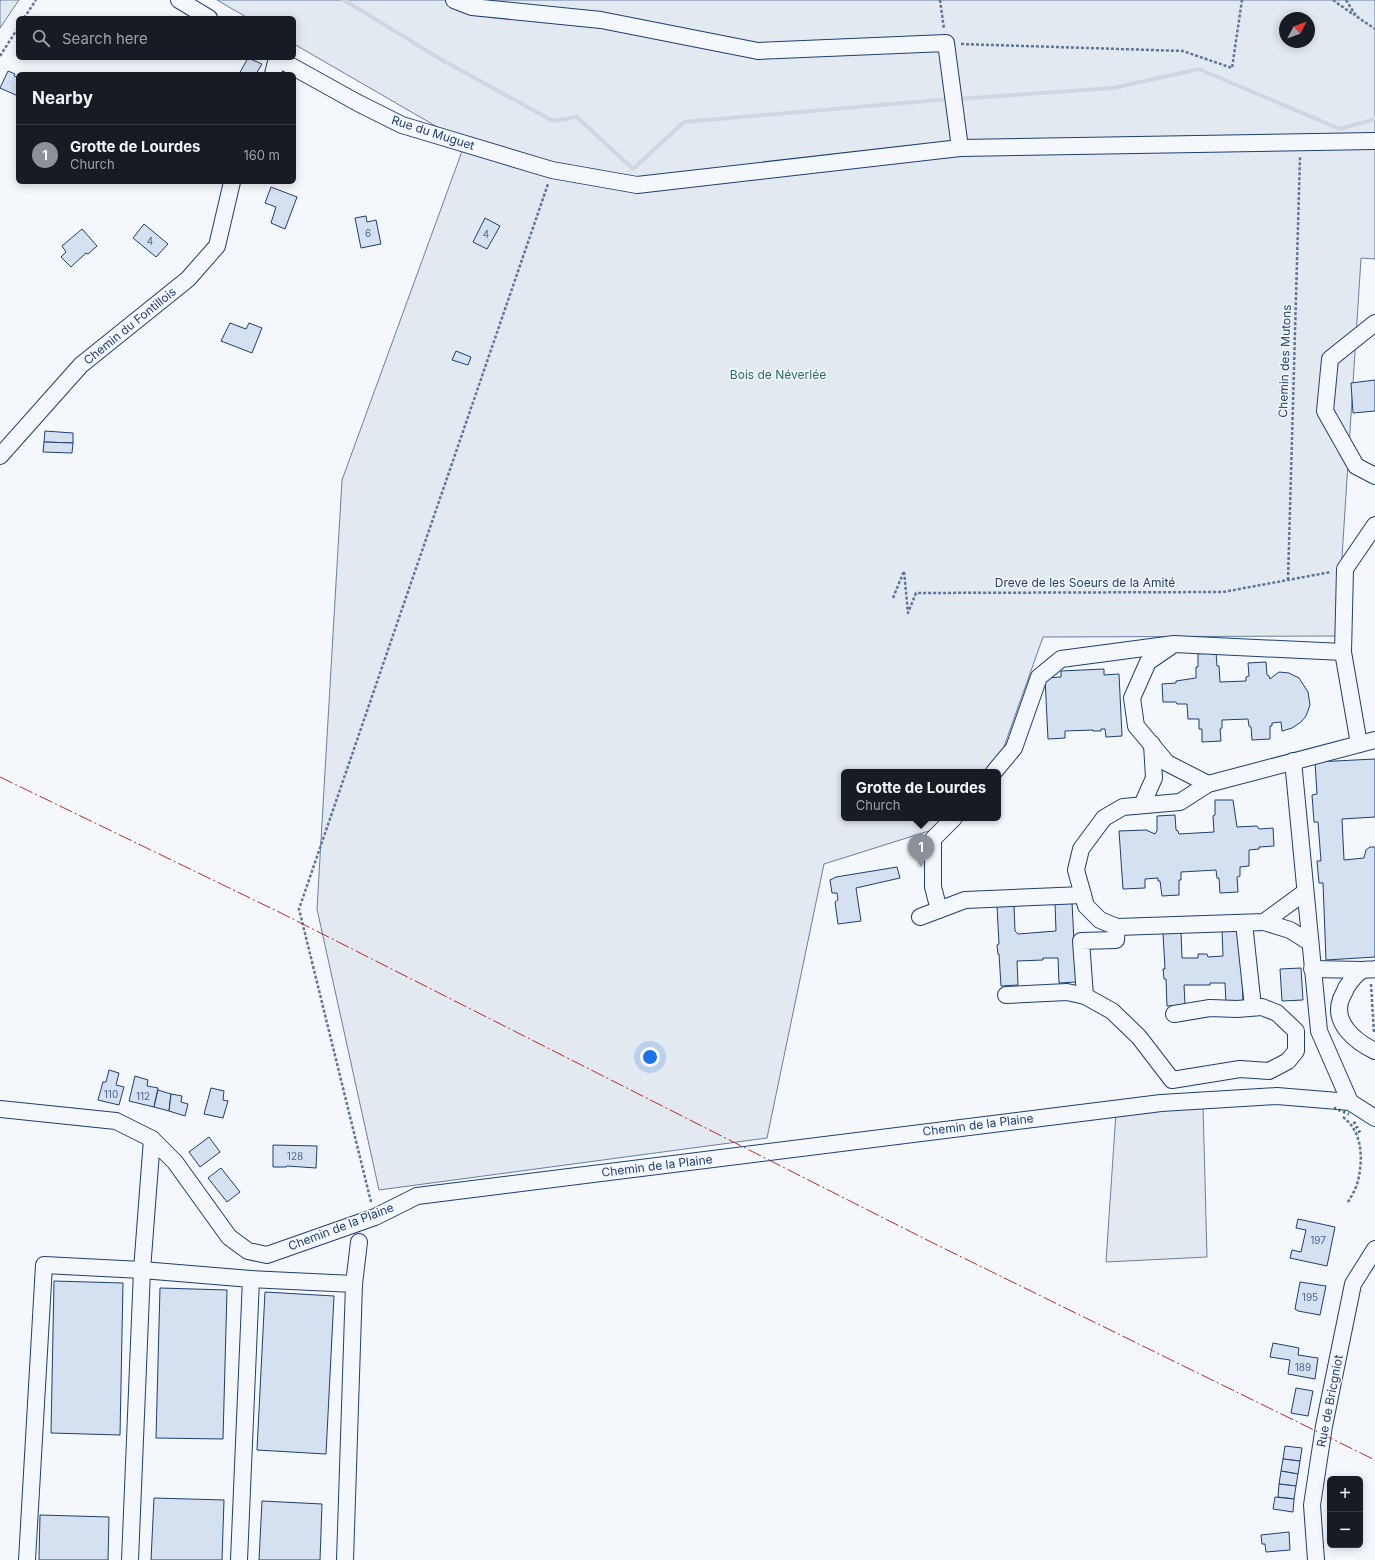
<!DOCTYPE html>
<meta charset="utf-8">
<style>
body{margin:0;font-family:Inter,sans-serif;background:#20242c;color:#f1f3f6}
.controls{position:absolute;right:12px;bottom:12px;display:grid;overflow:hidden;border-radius:6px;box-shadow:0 2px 10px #0003}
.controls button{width:36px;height:36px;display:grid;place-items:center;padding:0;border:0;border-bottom:1px solid #363941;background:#171b24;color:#f1f3f6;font:20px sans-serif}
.compass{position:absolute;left:1279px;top:12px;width:36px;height:36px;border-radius:50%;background:#171b24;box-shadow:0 2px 10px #0003;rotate:49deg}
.you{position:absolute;left:650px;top:1057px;width:14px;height:14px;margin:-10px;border:3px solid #fff;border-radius:50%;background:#1a73e8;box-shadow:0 0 0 6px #1a73e833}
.badge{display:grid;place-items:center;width:26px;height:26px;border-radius:50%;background:#8c9099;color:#fff;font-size:13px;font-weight:700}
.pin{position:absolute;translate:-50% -33px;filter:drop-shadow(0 1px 2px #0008)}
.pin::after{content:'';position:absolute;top:21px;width:14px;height:12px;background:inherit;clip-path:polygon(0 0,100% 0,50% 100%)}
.popup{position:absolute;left:841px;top:769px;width:160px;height:52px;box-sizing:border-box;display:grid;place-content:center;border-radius:6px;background:#171b24;filter:drop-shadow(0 1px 3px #0005);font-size:13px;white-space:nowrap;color:#9ea1a6}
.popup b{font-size:15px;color:#f1f3f6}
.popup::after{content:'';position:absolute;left:50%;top:100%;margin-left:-8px;border:8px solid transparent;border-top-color:#171b24}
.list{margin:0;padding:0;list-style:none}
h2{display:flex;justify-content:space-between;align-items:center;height:52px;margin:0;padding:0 16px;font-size:17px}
h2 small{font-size:13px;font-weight:400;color:#9ea1a6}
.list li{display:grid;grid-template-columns:26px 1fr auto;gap:12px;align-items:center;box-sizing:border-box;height:60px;padding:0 16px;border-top:1px solid #363941}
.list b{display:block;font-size:15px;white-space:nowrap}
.list p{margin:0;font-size:13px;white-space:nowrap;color:#9ea1a6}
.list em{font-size:13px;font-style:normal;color:#9ea1a6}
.icon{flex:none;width:22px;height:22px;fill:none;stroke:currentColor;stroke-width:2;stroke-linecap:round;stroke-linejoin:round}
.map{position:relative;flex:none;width:1375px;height:1560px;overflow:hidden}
.search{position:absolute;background:#171b24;box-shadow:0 2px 10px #0003;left:16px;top:16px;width:280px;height:44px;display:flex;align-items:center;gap:10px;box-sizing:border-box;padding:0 14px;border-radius:6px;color:#9ea1a6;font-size:15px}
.panel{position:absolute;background:#171b24;box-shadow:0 2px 10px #0003;left:16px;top:72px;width:280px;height:112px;border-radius:6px}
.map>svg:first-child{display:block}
.green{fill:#e3e9f0;stroke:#687fa3;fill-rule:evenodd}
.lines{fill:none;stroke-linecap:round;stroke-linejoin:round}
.stream{stroke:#cfd7e4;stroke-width:4}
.building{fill:#d5e0f0;stroke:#1d3f73}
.minor-casing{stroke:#1d3f73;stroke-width:18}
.path{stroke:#5e769c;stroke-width:2.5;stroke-dasharray:3 2;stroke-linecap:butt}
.minor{stroke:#f4f7fb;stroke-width:16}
.hedge{stroke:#2c6c60;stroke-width:3;stroke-dasharray:2 3;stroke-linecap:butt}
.power{stroke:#c62828;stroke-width:1;stroke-dasharray:14 3 2 3;stroke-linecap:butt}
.labels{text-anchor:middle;stroke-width:3;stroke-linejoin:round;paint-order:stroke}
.number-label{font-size:10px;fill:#4b6792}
.street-label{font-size:12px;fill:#1d3f73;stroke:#f4f7fb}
.park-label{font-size:12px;fill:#2c6c60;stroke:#f4f7fb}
</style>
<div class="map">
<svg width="1375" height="1560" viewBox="0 0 1375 1560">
<rect width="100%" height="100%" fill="#f4f7fb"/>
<!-- green -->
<g class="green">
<polygon points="0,0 19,0 0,28"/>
<path d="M217,0H1375V259L1361,258L1337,636L1043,637L995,772H844V818H970L824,864L767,1138L379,1190L317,909L342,480L465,143L294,44V18H248ZM1285,18H1309V42H1285Z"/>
<polygon points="1203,1105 1207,1257 1106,1262 1116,1112"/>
</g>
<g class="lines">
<!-- stream -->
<g class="stream">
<polyline points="344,0 442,60 553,121 577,117 633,169 684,122 950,99"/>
<polyline points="957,99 1113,88 1199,69 1340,129 1375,119"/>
</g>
</g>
<!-- building -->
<g class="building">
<polygon points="248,58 262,64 256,74 239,74"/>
<polygon points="8,71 15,74 14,76 18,78 18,96 0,88"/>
<polygon points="271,187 297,197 285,229 271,223 276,207 265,203"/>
<polygon points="366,216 367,222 376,220 381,244 361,248 355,218"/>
<polygon points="485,218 500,226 487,249 473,242"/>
<polygon points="144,224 168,244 156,257 133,238"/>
<polygon points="82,229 97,246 88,254 86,253 71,267 61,257 66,252 62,246"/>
<polygon points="230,323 246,329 249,323 262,328 252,353 221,341"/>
<polygon points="456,351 471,357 468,365 452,360"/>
<polygon points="1375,380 1375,411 1353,413 1351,383"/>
<polygon points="45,431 73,433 73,443 44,442"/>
<polygon points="44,442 73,443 72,453 43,452"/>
<polygon points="1216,652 1217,666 1219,666 1220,682 1246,681 1246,677 1249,676 1248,663 1266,662 1267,675 1269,676 1270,679 1279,672 1289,673 1299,678 1308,692 1310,705 1306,716 1301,722 1292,728 1282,731 1281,722 1272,723 1272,726 1270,726 1270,739 1252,740 1251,727 1249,726 1248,719 1222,720 1222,728 1220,729 1221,741 1202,742 1202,729 1199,729 1199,719 1188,719 1187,704 1177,704 1176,702 1163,702 1162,684 1176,683 1176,681 1196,678 1196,667 1198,667 1198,654"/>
<polygon points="1104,669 1104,675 1119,674 1122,736 1106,737 1105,729 1101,729 1101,731 1093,731 1093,730 1065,731 1065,738 1048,739 1045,678 1061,677 1061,671"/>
<polygon points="1375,759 1375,817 1342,819 1344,860 1364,858 1366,850 1370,847 1375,847 1375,957 1326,960 1323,883 1319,883 1317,861 1321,861 1318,822 1314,822 1312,795 1317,794 1315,762"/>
<polygon points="1215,800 1233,800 1237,827 1257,826 1259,829 1273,828 1274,846 1259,847 1259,849 1249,850 1249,866 1240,867 1240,876 1237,877 1238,892 1220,893 1219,878 1217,878 1216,870 1181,872 1181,880 1179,880 1179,895 1162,896 1160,881 1158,881 1158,878 1145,879 1145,888 1123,889 1119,831 1146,830 1155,834 1156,832 1157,831 1157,816 1175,815 1176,830 1178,831 1179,834 1214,832 1213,816 1215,815"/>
<polygon points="897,867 900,878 856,888 861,921 838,924 835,902 838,900 837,893 832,893 830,880 836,877"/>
<polygon points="1072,902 1076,982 1059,983 1058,958 1043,958 1043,960 1017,961 1018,985 1001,986 999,954 998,954 997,945 999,944 997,906 1014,905 1015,931 1018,934 1056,931 1055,903"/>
<polygon points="1240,928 1243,1002 1226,1003 1225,983 1210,983 1210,985 1184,985 1185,1005 1167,1006 1166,979 1164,979 1163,969 1165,969 1163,933 1181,932 1182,958 1198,958 1198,954 1207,954 1208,957 1223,956 1222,929"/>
<polygon points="1301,968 1303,1000 1282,1001 1280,969"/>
<polygon points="109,1070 119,1073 116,1085 124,1087 119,1105 98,1100 103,1082 106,1082"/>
<polygon points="135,1076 148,1080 147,1086 158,1088 154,1107 129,1101"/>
<polygon points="211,1088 224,1091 223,1100 228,1101 223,1118 204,1114"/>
<polygon points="158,1090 171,1094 169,1111 154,1107"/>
<polygon points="171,1094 182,1096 181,1102 188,1104 185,1116 169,1111"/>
<polygon points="209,1137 220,1152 200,1167 189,1152"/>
<polygon points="273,1145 317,1146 316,1168 287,1166 286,1167 273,1167"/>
<polygon points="221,1168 240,1192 227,1202 208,1178"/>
<polygon points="1298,1219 1335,1227 1327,1266 1290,1258 1292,1250 1301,1252 1306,1230 1296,1228"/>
<polygon points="54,1281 123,1283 120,1435 51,1433"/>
<polygon points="1300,1282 1326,1286 1320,1315 1298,1311 1295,1309"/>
<polygon points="160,1288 227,1290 223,1439 156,1438"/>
<polygon points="265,1292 334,1296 326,1454 257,1450"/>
<polygon points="1273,1343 1299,1348 1298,1355 1318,1358 1315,1379 1288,1374 1290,1360 1270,1357"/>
<polygon points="1296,1388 1313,1391 1308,1416 1291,1413"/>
<polygon points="1285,1446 1302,1448 1300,1461 1283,1459"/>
<polygon points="1283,1459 1300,1461 1298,1474 1281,1471"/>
<polygon points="1281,1471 1298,1474 1296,1486 1279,1484"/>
<polygon points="1279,1484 1296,1486 1294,1499 1278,1497"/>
<polygon points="1275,1497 1294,1499 1293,1512 1273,1509"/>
<polygon points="154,1498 224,1500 222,1560 151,1560"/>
<polygon points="262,1501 322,1504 320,1560 259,1560"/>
<polygon points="40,1515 109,1517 108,1560 39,1560"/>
<polygon points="1289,1532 1290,1550 1266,1552 1265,1544 1262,1544 1261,1535"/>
</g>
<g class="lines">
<defs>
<g id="minor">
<polyline points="179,0 209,18"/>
<polyline points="454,0 472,7 601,20 758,51 946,43 960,148"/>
<polyline points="277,58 358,103 402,125 552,170 637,185 960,148 1375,141"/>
<polyline points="273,74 277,58"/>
<polyline points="1375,323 1330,359 1325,411 1356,466 1375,476"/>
<polyline points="0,456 81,365 188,279 217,246 232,182"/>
<polyline points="1170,647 1148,662 1132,698 1136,726 1167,763 1208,784"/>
<polyline points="1359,744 1343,652 1345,569 1375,525"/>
<polyline points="1293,761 1319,1031 1350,1102"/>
<polyline points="994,772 1014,748 1039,677 1061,659 1174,644 1343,652"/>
<polyline points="1142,805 1154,778 1152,744"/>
<polyline points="1305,892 1264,922 1117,927 1100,920 1086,906 1076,870 1081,849 1104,818 1123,807 1180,802 1208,784 1375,740"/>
<polyline points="939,910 933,887 933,839 954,818"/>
<polyline points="920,917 965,900 1083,895"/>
<polyline points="1264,922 1290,930 1309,942"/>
<polyline points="1244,923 1253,1007"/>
<polyline points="1117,927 1116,940 1081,941 1085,996 1112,1011 1139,1037 1172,1080 1240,1069 1269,1071 1288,1061 1296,1051 1296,1031 1277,1013 1262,1007 1237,1009 1210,1008 1174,1014"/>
<polyline points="1312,969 1363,970"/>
<path d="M1375,969C1372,970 1366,969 1363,970C1356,973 1350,982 1346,988C1345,992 1342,996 1341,999C1332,1023 1356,1042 1375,1051"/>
<polyline points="1006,995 1067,992 1085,996"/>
<polyline points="0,1109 116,1121 152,1139 175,1162 229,1237 248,1251 267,1255 375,1217 417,1196 1161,1103 1277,1096 1350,1102 1375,1118"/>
<polyline points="251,1279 354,1284 345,1560"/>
<polyline points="354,1284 359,1242"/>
<polyline points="27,1560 44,1265 142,1270 251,1279 239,1560"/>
<polyline points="130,1560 142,1270 152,1139"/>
<polyline points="1316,1560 1312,1505 1324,1426 1353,1284 1375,1249"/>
</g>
</defs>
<!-- minor casing -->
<use href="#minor" class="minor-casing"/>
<!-- path -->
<g class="path">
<polyline points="940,0 944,29"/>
<polyline points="1333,0 1354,15"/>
<polyline points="1346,0 1356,16 1375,29"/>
<polyline points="24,18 36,0"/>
<polyline points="961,44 1183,51 1232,68 1242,0"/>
<polyline points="0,56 18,28"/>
<polyline points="1288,580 1300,156"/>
<polyline points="893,598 904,571 908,613 916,593 1223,592 1331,572"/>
<polyline points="1371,984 1374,1033"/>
<path d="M1343,1117C1363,1132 1363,1159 1358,1181C1356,1189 1351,1197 1347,1204"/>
<polyline points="371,1202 299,909 548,184"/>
</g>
<!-- minor -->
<use href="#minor" class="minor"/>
<!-- hedge -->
<g class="hedge">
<polyline points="1334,1108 1349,1114"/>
<polyline points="1354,1122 1361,1135"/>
</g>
<!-- power -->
<polyline class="power" points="0,777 281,913 929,1241 1375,1460"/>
</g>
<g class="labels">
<!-- number labels -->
<g class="number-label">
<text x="368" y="237">6</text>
<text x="486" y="238">4</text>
<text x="150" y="245">4</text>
<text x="111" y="1098">110</text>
<text x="143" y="1100">112</text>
<text x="295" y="1160">128</text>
<text x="1318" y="1244">197</text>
<text x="1310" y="1301">195</text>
<text x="1303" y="1371">189</text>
</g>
<!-- street labels -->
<g class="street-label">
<text transform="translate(433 133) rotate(18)" y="4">Rue du Muguet</text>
<text transform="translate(130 326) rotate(-39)" y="4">Chemin du Fontillois</text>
<text transform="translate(1285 361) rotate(-88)" y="4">Chemin des Mutons</text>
<text x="1085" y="587">Dreve de les Soeurs de la Amité</text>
<text transform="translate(978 1125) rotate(-7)" y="4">Chemin de la Plaine</text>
<text transform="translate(657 1166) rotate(-7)" y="4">Chemin de la Plaine</text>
<text transform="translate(341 1227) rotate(-21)" y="4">Chemin de la Plaine</text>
<text transform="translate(1330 1401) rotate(-79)" y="4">Rue de Bricgniot</text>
</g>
<!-- park labels -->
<g class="park-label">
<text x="778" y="379">Bois de Néverlée</text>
</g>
</g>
</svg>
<div class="controls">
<button>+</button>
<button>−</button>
</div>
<svg class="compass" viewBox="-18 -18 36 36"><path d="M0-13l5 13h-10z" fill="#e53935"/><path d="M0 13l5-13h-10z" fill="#9ea1a6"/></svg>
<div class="you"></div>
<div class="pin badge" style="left:921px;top:867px">1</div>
<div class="popup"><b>Grotte de Lourdes</b>Church</div>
<div class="search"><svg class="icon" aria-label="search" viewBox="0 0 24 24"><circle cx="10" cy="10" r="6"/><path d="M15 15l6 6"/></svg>Search here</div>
<section class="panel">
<h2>Nearby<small></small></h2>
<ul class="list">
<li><span class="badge">1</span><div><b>Grotte de Lourdes</b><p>Church</p></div><em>160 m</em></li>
</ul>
</section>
</div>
